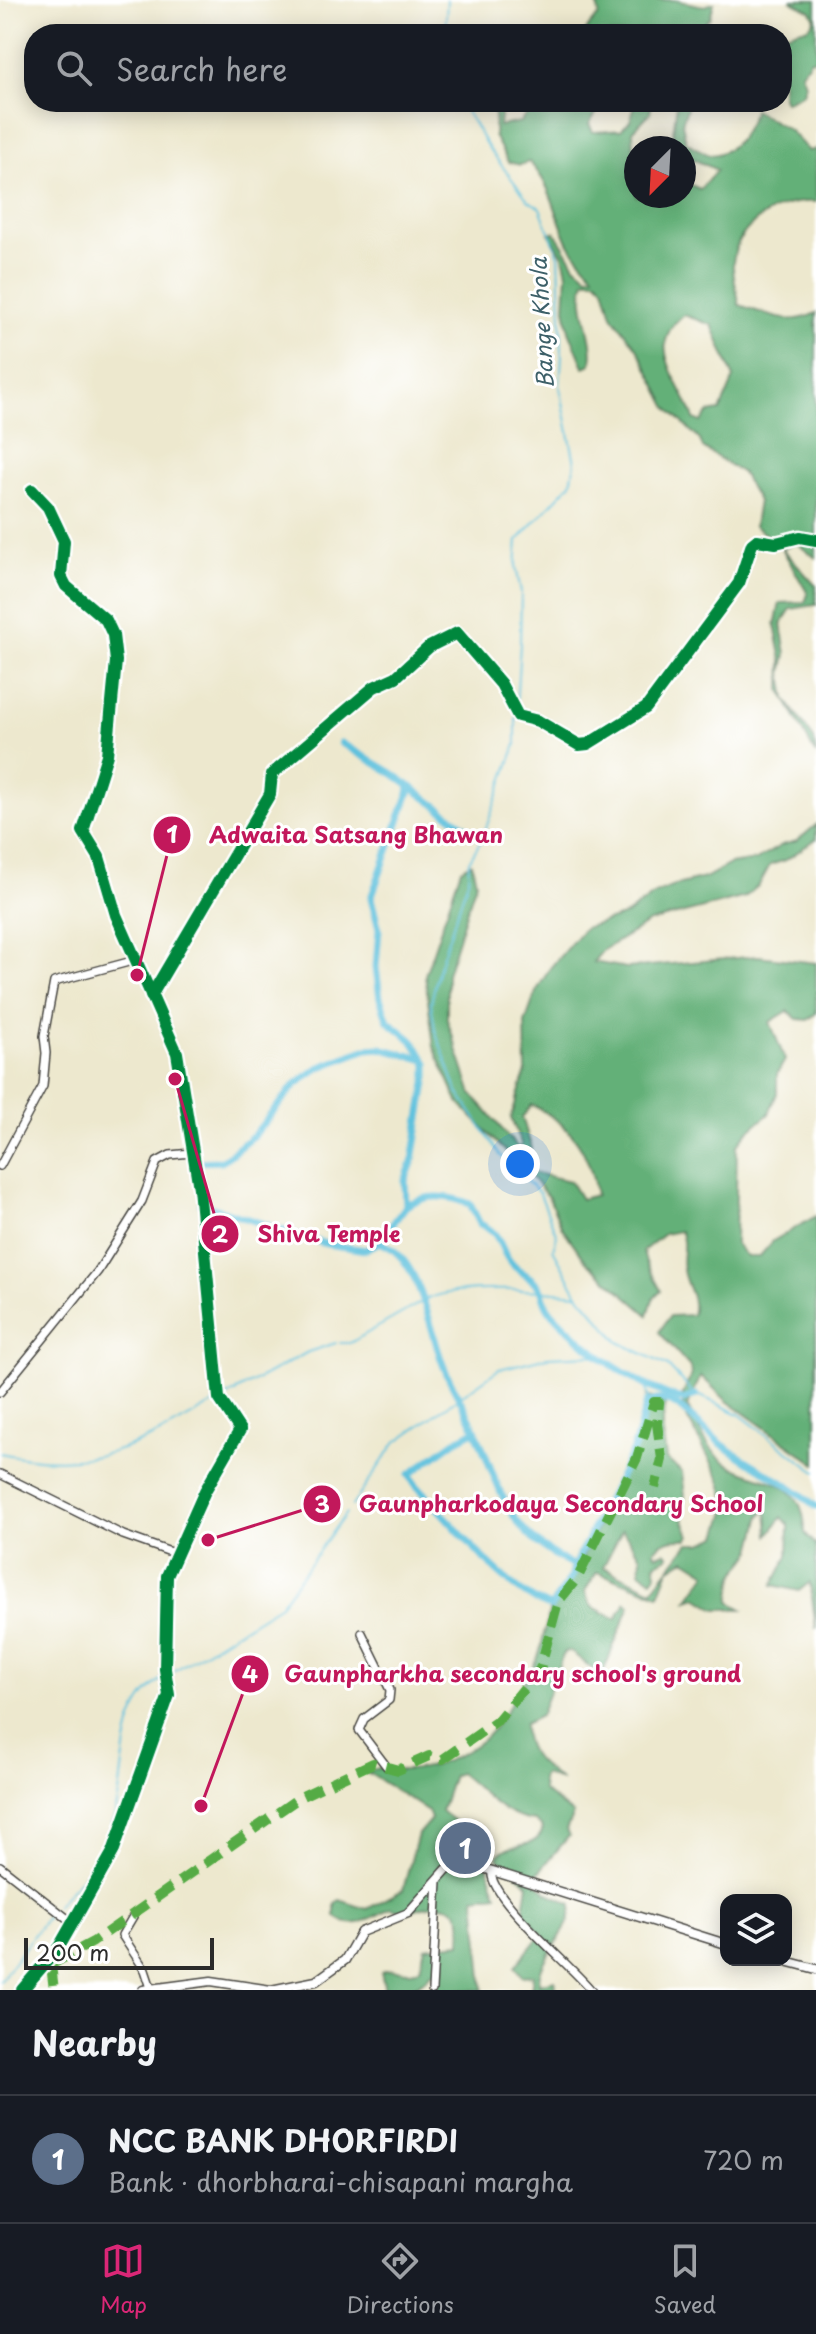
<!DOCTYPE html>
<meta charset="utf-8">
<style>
body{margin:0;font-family:"Playpen Sans",sans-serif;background:#20242c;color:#f1f3f6}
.controls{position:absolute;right:24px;bottom:24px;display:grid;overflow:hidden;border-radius:16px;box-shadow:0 4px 20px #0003}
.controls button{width:72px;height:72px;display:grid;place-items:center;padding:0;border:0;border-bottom:2px solid #363941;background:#171b24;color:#f1f3f6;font:40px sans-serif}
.compass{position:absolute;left:624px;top:136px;width:72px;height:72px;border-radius:50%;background:#171b24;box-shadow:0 4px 20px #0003;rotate:204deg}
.scale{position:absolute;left:24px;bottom:20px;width:190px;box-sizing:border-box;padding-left:8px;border:4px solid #2b2b2b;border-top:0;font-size:22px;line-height:28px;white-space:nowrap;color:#2b2b2b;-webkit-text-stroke:6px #fff;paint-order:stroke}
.you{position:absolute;left:520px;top:1164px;width:28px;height:28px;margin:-20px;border:6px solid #fff;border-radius:50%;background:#1a73e8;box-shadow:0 0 0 12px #1a73e833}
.badge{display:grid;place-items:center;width:52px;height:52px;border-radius:50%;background:#db2777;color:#fff;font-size:26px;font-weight:700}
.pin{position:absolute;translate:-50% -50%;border:4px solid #fff;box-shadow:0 2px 8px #0006}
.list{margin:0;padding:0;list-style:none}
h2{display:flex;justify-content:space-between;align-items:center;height:104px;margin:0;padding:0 32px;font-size:34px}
h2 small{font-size:26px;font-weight:400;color:#9ea1a6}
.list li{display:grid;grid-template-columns:52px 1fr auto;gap:24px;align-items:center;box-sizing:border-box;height:128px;padding:0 32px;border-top:2px solid #363941}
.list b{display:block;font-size:30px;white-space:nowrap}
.list p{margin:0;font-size:26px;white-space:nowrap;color:#9ea1a6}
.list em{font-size:26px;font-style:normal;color:#9ea1a6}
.icon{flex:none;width:44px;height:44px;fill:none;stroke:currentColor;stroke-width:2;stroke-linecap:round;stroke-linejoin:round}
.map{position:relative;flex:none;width:816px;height:1990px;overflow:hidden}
.search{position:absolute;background:#171b24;box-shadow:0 4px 20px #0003;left:24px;right:24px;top:24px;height:88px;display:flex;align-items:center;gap:20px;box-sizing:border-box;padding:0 28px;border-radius:32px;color:#9ea1a6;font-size:30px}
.sheet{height:232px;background:#171b24}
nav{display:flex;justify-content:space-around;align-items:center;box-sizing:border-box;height:112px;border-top:2px solid #363941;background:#171b24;font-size:22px;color:#9ea1a6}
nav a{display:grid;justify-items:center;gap:4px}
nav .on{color:#db2777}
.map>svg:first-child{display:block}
.forest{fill:#64b078;stroke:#486e52;stroke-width:2;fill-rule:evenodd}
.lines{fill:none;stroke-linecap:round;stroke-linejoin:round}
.stream{stroke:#5ec1dd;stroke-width:2}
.canal{stroke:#5ec1dd;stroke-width:7}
.minor-casing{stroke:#484743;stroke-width:10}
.tertiary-casing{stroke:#484743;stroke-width:11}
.minor{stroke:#fff;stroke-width:7}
.tertiary{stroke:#fff;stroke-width:8}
.quiet{stroke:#54ab44;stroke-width:10;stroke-dasharray:20 10;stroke-linecap:butt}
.cycleway-casing{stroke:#fff;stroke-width:17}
.cycleway{stroke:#00873e;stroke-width:12}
.labels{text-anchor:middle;stroke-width:6;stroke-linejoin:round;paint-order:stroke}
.water-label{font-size:22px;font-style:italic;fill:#3d6069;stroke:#fff}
.leader{fill:none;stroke:#c2185b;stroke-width:3}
.callout-dot{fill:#c2185b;stroke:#fff;stroke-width:3}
.mark-label{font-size:24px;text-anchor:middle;font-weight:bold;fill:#fff}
.callout-label{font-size:22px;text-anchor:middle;font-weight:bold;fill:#c2185b;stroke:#fff;stroke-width:6;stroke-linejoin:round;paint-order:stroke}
</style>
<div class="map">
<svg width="816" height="1990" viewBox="0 0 816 1990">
<rect width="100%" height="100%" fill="#fff"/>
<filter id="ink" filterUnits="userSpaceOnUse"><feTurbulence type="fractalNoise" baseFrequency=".0125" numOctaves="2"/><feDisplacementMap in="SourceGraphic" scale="16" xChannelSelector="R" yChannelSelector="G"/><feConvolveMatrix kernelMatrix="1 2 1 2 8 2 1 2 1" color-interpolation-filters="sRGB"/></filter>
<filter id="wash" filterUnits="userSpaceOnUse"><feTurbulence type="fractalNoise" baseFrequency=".006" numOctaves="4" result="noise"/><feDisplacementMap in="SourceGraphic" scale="32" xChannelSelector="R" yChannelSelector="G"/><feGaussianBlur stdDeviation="1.8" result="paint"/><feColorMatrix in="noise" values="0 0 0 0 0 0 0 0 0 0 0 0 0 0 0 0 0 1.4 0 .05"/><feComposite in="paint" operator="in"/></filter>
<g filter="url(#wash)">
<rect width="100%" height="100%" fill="#ede8ce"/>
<!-- forest -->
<g class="forest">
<polygon points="597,0 674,0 704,6 714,3 710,18 694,34 583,34 599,15"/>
<polygon points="790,0 816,0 816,60 811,59 801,73 805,84 803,93 785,102 782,95 782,35 809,27 815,19 811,11"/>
<path d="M495,102H502L499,126L520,122L538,102H604L589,124L593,132L621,130L630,121L636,102H652L650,113L633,131L636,196H684V182L700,189L717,170L684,155V148L676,145L673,132L677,102H689L682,123L686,142L709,155C733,155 747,130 754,110L789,130L809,151L816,149V202C779,200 737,223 733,262C732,277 738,291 739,305C767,313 786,328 816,313V558L796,543L784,548L754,526L758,501L742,473L703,448L700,440L668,408L637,348L612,315L604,287L597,280H585C576,306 596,336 591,364L584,367L569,331L565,308L567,273L563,256L549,233L555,232L575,265L588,276L594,275C586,265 575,255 569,244C555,216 553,185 529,162L520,165L508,162L494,136ZM684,315L712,325L734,378L720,411L708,413L701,422L694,419C683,384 642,345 684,315Z"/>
<polygon points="781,547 816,586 816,605 791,609 781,624 786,654 782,674 786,699 814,739 816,755 781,690 782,661 775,625 780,603 805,602 808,594"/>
<path d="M816,825V839L786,860L770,865L759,885L745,897L650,922L603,950L593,962L627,968L758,956L816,963V1013L808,1020L797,1019L788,1011L770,1022L785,1060L777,1074V1093L769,1114L747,1132L737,1146L735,1243L747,1257H759L773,1241L816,1216V1464L727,1401L701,1376L687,1406C699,1426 705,1448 725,1462C757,1486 805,1472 805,1533L816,1545V1629L810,1582L799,1591L773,1585L788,1556L789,1525L782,1517L769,1535L767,1509L761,1515L752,1551L734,1576L730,1602L742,1609H716L697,1597L688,1600L707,1573L685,1559L669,1569L659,1595L597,1572L585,1591L591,1606L616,1619L626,1602L630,1605L604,1670V1678L570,1651L564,1652L540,1716L524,1724C523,1753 541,1766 562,1781L544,1774L541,1778L543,1791L573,1814L566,1830L569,1836L533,1879L548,1893L572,1904C572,1934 538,1955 539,1984L554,1980L556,1987L531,1990L533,1975L522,1976L515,1967L541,1934L523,1915L528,1884L498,1858L499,1853C513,1842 538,1850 543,1828L535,1821C503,1818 484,1792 459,1773L453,1775L441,1811C453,1822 473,1830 480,1845C488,1861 489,1878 498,1894L475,1897L483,1990H437L439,1975L432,1972C417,1990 409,1990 385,1990L381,1972C393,1965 408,1976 420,1968L425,1947L461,1943C461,1936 463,1923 460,1917C450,1897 420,1907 405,1913L391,1908C372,1917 353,1933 335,1916V1903L340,1900L367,1909L403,1890L418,1834L431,1819L428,1811L367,1772C379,1765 389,1770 402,1770C432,1770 463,1756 486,1737C496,1729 538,1663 540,1651C544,1635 546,1619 553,1604C558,1592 567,1585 573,1574C588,1549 656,1416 647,1396L666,1404L662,1425L666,1459L682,1472L685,1495L682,1516L690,1535L688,1539C674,1539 663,1538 654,1551L657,1555L665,1552L669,1556L655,1564L657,1573L652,1580L640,1572L641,1556L622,1530L603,1567L652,1590L689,1543H702L718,1536L728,1505L719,1477L684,1412L682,1397L691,1375L690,1367L659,1332L670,1316L692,1315C697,1297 685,1286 683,1270C680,1256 687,1244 680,1231L664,1234L643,1251C644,1265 656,1278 661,1291L653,1299L648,1315L586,1261L562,1228L549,1198L527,1172L528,1165L535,1173L570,1181L581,1199L596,1195C590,1151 571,1124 532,1105L522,1117L532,1149L519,1162L502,1148L458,1102L434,1047L425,975L461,869L472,863L476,882L447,974V1019L472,1094L518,1148L522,1146L511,1118L526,1071L525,1023L536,992L550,968L584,928L626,915L655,894L676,885L705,878L730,864L756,860L782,845L797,841Z"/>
</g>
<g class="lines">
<!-- stream -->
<g class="stream">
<polyline points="445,34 447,0"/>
<polyline points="460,102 489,149 528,200 540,208 559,256 562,353 560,387 575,463 571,483 518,540 516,567 521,592 520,644 516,708"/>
<polyline points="516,718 516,745 482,839 469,861 468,880 439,967 431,1003 435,1030 457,1091 500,1155 540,1194 557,1236 553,1249 578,1294 619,1342 668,1366 692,1392 739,1414 816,1472"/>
<path d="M427,1299C456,1285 543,1290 577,1294"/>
<polyline points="340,1343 350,1343 425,1300"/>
<polyline points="222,1399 308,1352 336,1343"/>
<path d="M0,1453C91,1473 139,1447 216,1402"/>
<polyline points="352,1506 395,1443 499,1369 548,1357 592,1355 646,1389 649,1400"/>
<polyline points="169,1674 280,1605 346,1513"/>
<path d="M56,1906C77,1884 103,1855 112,1825C129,1774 114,1712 163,1678"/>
<polyline points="0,1981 51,1911"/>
</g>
<!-- canal -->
<g class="canal">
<polyline points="341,743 392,773 482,839"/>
<polyline points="192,1162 221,1161 230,1155 254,1135 295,1085 318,1068 367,1049 380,1048 422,1059"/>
<polyline points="201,1204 326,1244 366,1250 379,1242 406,1206 405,1181 413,1160 427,1077 427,1063 412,1040 388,1021 380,998 376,967 379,929 371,898 411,787"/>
<path d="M406,1206C427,1193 448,1195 470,1204L480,1224C505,1235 497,1249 513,1265C522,1274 535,1278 541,1290C545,1298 544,1304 551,1312C588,1351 631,1384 683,1400L696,1395"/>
<path d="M379,1242C422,1256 429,1331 444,1367C452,1388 465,1406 474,1427C502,1490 504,1532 574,1566L634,1448L647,1402C656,1400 663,1398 671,1402C691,1413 705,1432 723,1445C754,1468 788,1481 816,1507"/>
<path d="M476,1430L455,1441L409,1475L416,1485C451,1520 506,1594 551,1607L572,1576L574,1566"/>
</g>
</g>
</g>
<g filter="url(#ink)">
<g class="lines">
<defs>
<g id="minor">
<polyline points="151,996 270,794 272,774 374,687 396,677 429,647 457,633 501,684 518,716 538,721 579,745 588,744 646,708 739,583 752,544 757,540 776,543 800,537 816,540"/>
<polyline points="0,1166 43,1086 46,1053 44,1036 54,982 136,960"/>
<polyline points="0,1392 98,1271 142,1201 157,1162 170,1155 191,1153"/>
<polyline points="0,1474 123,1535 176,1554"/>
<polyline points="362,1633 390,1690 389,1700 364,1719 359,1730 387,1767"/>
<polyline points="0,1866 73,1923"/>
<path d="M492,1871C486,1895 574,1968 591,1990"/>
<polyline points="135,1913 122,1935 145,1970 151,1988"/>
<polyline points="22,1990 59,1947 113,1852 169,1695 165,1669 167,1576 205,1491 240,1430 219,1398 199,1188 177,1053 116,915 99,857 83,831 107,755 116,661 113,635 106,620 66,586 61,576 64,541 48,507 32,490"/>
<polyline points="432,1990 438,1881"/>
</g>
<g id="tertiary">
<polyline points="782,1960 816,1969"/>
<polyline points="143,1990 211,1981 271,1990 316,1981 345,1960 361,1932 408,1913 447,1869 461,1865 486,1869 726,1944"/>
</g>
</defs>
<!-- minor casing -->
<use href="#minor" class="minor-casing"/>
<!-- tertiary casing -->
<use href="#tertiary" class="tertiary-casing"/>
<!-- minor -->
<use href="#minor" class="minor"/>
<!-- tertiary -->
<use href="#tertiary" class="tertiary"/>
<!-- quiet -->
<g class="quiet">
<polyline points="54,1963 93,1942 300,1797 373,1763 398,1770 429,1756 443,1759 497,1721 540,1669 558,1602 578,1577 637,1458 654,1402 659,1402 657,1424 662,1459 655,1488"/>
<polyline points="51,1965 54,1990"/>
</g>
<defs>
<g id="cycleway">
<polyline points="151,996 270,794 272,774 374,687 396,677 429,647 457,633 501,684 518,716 538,721 579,745 588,744 646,708 739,583 752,544 757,540 776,543 800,537 816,540"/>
<polyline points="22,1990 59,1947 113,1852 169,1695 165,1669 167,1576 205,1491 240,1430 219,1398 199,1188 177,1053 116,915 99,857 83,831 107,755 116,661 113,635 106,620 66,586 61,576 64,541 48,507 32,490"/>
</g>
</defs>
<!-- cycleway casing -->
<use href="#cycleway" class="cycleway-casing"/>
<!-- cycleway -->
<use href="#cycleway" class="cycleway"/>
</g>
</g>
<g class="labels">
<!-- water labels -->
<g class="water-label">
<text transform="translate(542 323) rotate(-93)" y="8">Bange Khola</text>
</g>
</g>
<!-- callouts -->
<path class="leader" d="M137 975L172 835M175 1079L220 1234M208 1540L322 1504M201 1806L250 1674"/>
<g class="callout-dot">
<circle cx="137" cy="975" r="8"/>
<circle cx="175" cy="1079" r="8"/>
<circle cx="208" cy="1540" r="8"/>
<circle cx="201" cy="1806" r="8"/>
<circle cx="172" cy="835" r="20"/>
<circle cx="220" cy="1234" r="20"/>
<circle cx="322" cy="1504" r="20"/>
<circle cx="250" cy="1674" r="20"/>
</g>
<g class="mark-label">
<text x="172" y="843">1</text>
<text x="220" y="1243">2</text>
<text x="322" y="1513">3</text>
<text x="250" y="1683">4</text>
</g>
<g class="callout-label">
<text x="356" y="843">Adwaita Satsang Bhawan</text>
<text x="329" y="1242">Shiva Temple</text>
<text x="561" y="1512">Gaunpharkodaya Secondary School</text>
<text x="513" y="1682">Gaunpharkha secondary school's ground</text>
</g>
</svg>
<div class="controls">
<button><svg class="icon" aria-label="layers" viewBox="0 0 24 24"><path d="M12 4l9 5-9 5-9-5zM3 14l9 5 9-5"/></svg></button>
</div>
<svg class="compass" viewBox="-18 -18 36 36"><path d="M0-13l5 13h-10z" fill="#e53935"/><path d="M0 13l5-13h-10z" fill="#9ea1a6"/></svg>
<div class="scale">200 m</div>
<div class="you"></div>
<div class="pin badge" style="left:465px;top:1848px;background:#5c6f8a">1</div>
<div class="search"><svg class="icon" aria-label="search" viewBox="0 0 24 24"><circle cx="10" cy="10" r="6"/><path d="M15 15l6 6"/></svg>Search here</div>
</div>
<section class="sheet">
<h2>Nearby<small></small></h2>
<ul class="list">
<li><span class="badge" style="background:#5c6f8a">1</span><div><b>NCC BANK DHORFIRDI</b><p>Bank · dhorbharai-chisapani margha</p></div><em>720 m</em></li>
</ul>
</section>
<nav>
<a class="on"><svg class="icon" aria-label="map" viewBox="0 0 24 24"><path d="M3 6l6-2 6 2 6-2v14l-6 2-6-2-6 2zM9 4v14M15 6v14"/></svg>Map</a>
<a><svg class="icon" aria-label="directions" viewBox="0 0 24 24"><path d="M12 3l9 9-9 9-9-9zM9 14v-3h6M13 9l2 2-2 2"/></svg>Directions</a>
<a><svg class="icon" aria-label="saved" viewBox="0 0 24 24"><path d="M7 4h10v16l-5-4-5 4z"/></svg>Saved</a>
</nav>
